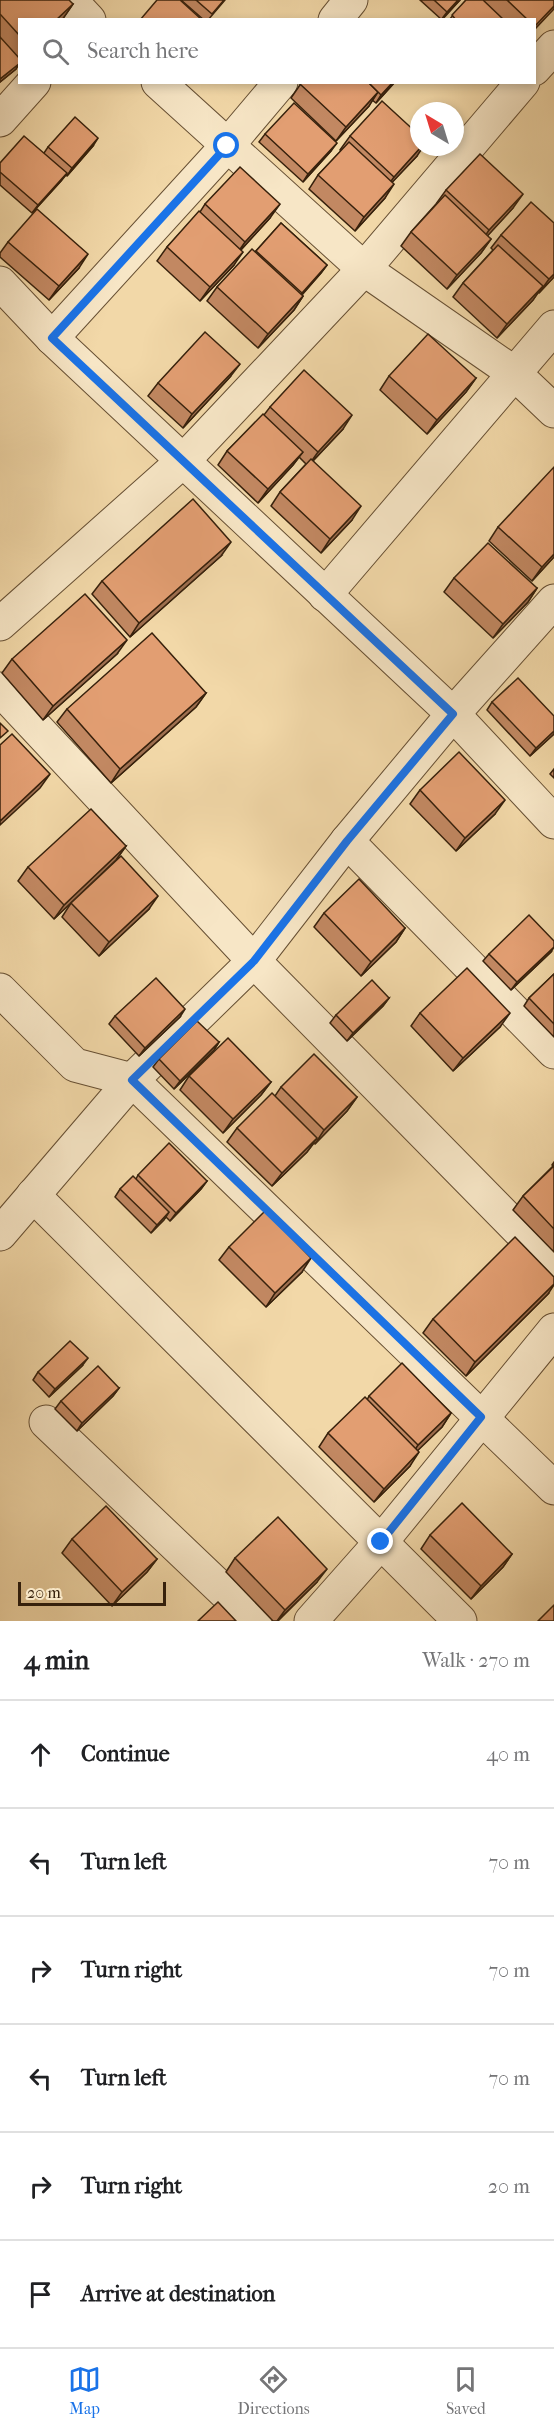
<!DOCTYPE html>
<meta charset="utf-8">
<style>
body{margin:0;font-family:"IM FELL French Canon",serif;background:#f6f6f6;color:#202124}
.compass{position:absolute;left:410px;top:102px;width:54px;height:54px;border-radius:50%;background:#fff;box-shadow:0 3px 9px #0003;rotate:322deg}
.scale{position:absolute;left:18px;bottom:15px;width:148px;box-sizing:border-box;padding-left:6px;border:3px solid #37210c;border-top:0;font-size:16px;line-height:21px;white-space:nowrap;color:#37210c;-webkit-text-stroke:4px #f7e6c6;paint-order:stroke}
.stop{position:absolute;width:18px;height:18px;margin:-14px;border:4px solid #1a73e8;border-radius:50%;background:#fff}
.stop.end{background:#1a73e8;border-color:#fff;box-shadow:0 2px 6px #0008}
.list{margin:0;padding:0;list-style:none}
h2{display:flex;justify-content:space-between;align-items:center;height:78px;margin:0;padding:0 24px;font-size:26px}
h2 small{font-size:20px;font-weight:400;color:#757577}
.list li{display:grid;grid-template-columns:39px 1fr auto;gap:18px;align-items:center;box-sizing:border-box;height:108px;padding:0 24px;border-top:2px solid #e0e0e0}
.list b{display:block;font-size:22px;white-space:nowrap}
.list em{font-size:20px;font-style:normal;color:#757577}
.icon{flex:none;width:33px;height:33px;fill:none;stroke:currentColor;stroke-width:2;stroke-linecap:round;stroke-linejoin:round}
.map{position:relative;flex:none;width:554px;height:1621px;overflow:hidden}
.search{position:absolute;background:#fff;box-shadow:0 3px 9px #0003;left:18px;right:18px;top:18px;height:66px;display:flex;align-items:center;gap:15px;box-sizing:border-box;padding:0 21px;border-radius:0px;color:#757577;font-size:22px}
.sheet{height:726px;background:#fff}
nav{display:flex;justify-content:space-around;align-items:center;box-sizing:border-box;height:84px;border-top:2px solid #e0e0e0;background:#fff;font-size:16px;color:#757577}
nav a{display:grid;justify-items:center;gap:3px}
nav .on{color:#1a73e8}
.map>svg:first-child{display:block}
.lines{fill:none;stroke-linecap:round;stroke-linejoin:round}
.street-casing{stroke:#664f33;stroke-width:35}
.street{stroke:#f7e6c6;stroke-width:33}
.wall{fill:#c28862;stroke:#37210c;stroke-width:1.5}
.shaded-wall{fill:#9e6f50;stroke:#37210c;stroke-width:1.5}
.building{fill:#e29e72;stroke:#37210c;stroke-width:1.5}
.route{stroke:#1a73e8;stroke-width:8}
</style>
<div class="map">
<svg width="554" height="1621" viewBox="0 0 554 1621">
<rect width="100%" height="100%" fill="#f2d8a8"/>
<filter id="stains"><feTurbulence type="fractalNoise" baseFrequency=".00333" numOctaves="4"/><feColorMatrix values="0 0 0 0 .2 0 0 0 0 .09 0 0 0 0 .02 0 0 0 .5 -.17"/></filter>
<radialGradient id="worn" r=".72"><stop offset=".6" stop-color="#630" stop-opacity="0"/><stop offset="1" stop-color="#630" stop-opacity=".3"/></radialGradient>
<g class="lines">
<defs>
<g id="street">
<polyline points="70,0 89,20"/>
<polyline points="335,20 351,0"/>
<polyline points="534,69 554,47"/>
<polyline points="158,82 364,269 514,373 554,411"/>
<polyline points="0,120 34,82"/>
<polyline points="0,283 52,338 453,714 554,822"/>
<polyline points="52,338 227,146 281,82"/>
<polyline points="325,595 554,327"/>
<polyline points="0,624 183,461 364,269 523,82"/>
<polyline points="0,689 254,961 554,1266"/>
<polyline points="347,841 554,1052"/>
<polyline points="0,990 75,1065 132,1080 554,1488"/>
<polyline points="33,1195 460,1621"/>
<polyline points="0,1234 132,1080 254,961 347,841 453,714 554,601"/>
<polyline points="46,1422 255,1621"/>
<polyline points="311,1621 381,1542 554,1330"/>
</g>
</defs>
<!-- street casing -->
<use href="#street" class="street-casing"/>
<!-- street -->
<use href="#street" class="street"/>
</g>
<!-- wall -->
<g class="wall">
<polygon points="0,0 73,4 62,20 20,20 20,57 18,58 16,69 0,82"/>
<polygon points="181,0 225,0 208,20 204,20"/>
<polygon points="420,0 460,0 442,20"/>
<polygon points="466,0 554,0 534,30 534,20 449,20"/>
<polygon points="302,82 395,82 376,103 372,100 369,106 336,141 291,98"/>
<polygon points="265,134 331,151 303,182 259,142"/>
<polygon points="350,136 417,156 392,182 385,198 355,231 309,189 318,175 341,151 340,150"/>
<polygon points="93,146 67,176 66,175 61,181 32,213 0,185 0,163 44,153 48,147"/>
<polygon points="446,190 513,208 487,236 491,239 481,253 447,289 401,246 411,232 436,204"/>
<polygon points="205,204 270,218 241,250 234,265 200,301 157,261 167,247 200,212"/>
<polygon points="281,223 327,265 321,273 302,295 303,296 294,310 258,348 207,301 217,287 255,252"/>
<polygon points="501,235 554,277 539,293 538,292 533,300 497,338 453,297 463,283 493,250 491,248"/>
<polygon points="8,242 79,268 49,300 0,257 0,253"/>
<polygon points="389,376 476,378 466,392 427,434 380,390"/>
<polygon points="230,377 183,428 148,396 158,383"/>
<polygon points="270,407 343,429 313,461 352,520 321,553 271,506 280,492 306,464 299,457 293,465 258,503 218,465 227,451 264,415"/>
<polygon points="498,527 554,557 532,581 489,541"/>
<polygon points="221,556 130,637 92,594 102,581"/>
<polygon points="454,578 537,588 528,602 493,638 444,592"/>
<polygon points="117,654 43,720 2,673 12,659"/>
<polygon points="206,693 196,707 111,783 57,722 67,709"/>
<polygon points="492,702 554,734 530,756 487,710"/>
<polygon points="554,769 554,778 550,774"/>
<polygon points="420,790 495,814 456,851 410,804"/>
<polygon points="126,846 116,860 54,919 18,881 28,867"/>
<polygon points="71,903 149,909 99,956 62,917"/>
<polygon points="324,913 405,928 396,942 361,976 314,927"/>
<polygon points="551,952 511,990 483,961 489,954"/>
<polygon points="554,974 554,1037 524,1006 529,998"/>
<polygon points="389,998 383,1006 347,1041 330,1023 336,1015"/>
<polygon points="420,1013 500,1027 453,1071 411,1026"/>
<polygon points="115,1016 180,1017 139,1056 109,1024"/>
<polygon points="219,1042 214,1050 174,1089 153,1067 159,1059"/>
<polygon points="189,1076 271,1082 261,1095 223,1133 180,1090"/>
<polygon points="281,1087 357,1097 347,1111 315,1144 314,1143 307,1152 272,1186 227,1142 237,1128 275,1096"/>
<polygon points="554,1162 554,1252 513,1210 523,1196 553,1166 552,1165"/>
<polygon points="138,1175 207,1181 201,1189 170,1221 166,1217 151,1233 115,1197 120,1189 136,1179"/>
<polygon points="229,1247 302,1272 266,1307 219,1260"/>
<polygon points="548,1294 466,1376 423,1333 433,1319"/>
<polygon points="82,1366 49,1397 33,1380 38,1372"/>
<polygon points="119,1388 113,1396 77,1431 55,1409 61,1401"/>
<polygon points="369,1396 451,1413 442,1427 417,1450 410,1466 374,1502 319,1447 328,1433 367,1400"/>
<polygon points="430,1535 512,1554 503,1567 471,1599 421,1549"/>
<polygon points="72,1539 157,1559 147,1572 112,1606 62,1553"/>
<polygon points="235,1558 317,1582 278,1621 273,1621 226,1572"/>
</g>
<!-- shaded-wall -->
<g class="shaded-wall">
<polygon points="458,0 460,0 441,20 447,12"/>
<polygon points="73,4 62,20 56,20"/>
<polygon points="554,6 554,9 534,30 534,26"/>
<polygon points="20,63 16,69 0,82 0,79"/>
<polygon points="393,82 395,82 376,103 381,95"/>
<polygon points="378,92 369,106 336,141 346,127"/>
<polygon points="98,138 93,146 67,176 72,168"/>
<polygon points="337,143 331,151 303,182 308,174"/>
<polygon points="421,147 423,147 417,156 384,191 394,177"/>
<polygon points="67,173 61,181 32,213 38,205"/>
<polygon points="394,184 385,198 355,231 364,217"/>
<polygon points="523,194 513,208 480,244 489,230"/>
<polygon points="280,204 270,218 236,255 245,242"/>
<polygon points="491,239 481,253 447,289 457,275"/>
<polygon points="243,252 234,265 200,301 210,287"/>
<polygon points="88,254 79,268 49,300 59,286"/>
<polygon points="327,265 321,273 296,301 302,293"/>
<polygon points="554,274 554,277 539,293 549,279"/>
<polygon points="543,286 533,300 497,338 507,324"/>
<polygon points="303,296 294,310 258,348 268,334"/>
<polygon points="240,364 230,377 183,428 192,414"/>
<polygon points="476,378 466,392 427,434 437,420"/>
<polygon points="352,415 343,429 308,466 318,452"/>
<polygon points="303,452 293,465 258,503 268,489"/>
<polygon points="361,506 352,520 321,553 330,539"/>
<polygon points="231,542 221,556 130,637 139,623"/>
<polygon points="554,554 554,557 532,581 542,567"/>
<polygon points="537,588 528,602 493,638 503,624"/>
<polygon points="127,640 117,654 43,720 53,706"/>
<polygon points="206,693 196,707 111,783 120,769"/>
<polygon points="554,731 554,734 530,756 536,748"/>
<polygon points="50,774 40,788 0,825 0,821"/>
<polygon points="505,800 495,814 456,851 465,838"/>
<polygon points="126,846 116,860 54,919 64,905"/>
<polygon points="158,896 149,909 99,956 109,942"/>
<polygon points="405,928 396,942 361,976 371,962"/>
<polygon points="554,947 551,952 511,990 517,982"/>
<polygon points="389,998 383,1006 347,1041 353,1033"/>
<polygon points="185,1009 180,1017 139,1056 145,1048"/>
<polygon points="510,1013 500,1027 453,1071 463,1058"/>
<polygon points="219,1042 214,1050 174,1089 180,1081"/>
<polygon points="271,1082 261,1095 223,1133 233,1119"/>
<polygon points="357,1097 347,1111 315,1144 324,1130"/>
<polygon points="317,1138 307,1152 272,1186 282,1173"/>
<polygon points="207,1181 201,1189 170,1221 176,1213"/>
<polygon points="169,1212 164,1220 151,1233 157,1225"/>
<polygon points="311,1258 302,1272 266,1307 275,1293"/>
<polygon points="554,1284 554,1285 548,1294 466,1376 475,1362"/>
<polygon points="88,1358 82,1366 49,1397 55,1389"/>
<polygon points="119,1388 113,1396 77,1431 82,1423"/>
<polygon points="451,1413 442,1427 409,1459 418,1445"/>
<polygon points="419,1452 410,1466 374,1502 384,1489"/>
<polygon points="512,1554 503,1567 471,1599 481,1586"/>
<polygon points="157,1559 147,1572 112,1606 122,1592"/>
<polygon points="327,1569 317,1582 277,1621 285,1610"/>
</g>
<!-- building -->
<g class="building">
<polygon points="0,0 69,0 73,4 56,20 20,20 20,36 0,14"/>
<polygon points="157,0 180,0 202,20 140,20"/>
<polygon points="196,0 224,0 212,14"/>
<polygon points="434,0 458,0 447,12"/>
<polygon points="466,0 483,0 504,20 456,20 452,15"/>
<polygon points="507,0 554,0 554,6 535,26 534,20 528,20"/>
<polygon points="0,37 20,59 20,63 0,79"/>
<polygon points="302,82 368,82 378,92 346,127 300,84"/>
<polygon points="368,82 393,82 381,95"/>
<polygon points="382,101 419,135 419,147 421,147 394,177 350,136"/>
<polygon points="294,103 337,143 308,174 265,134"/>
<polygon points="75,117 98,138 72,168 48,147"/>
<polygon points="24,136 67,173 38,205 0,172 0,163"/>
<polygon points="349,142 394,184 364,217 318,175"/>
<polygon points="480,154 523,194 489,230 446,190"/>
<polygon points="240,167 280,204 245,242 205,204"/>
<polygon points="445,195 491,239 457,275 411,232"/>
<polygon points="531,202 554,223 554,274 549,279 501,235"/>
<polygon points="37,209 88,254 59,286 8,242"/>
<polygon points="199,211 243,252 210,287 167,247"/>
<polygon points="281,223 327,265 302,293 256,251"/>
<polygon points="498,245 543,286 507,324 463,283"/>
<polygon points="252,249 303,296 268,334 217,287"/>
<polygon points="205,332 240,364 192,414 158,383"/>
<polygon points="428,334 476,378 437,420 389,376"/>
<polygon points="304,370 352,415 318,452 270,407"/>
<polygon points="263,414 303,452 268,489 227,451"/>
<polygon points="311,459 361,506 330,539 280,492"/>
<polygon points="554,467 554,554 542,567 498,527"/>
<polygon points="193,499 231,542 139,623 102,581"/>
<polygon points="488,543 537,588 503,624 454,578"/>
<polygon points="85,594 127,640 53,706 12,659"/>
<polygon points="152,633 206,693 120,769 67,709"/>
<polygon points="518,678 554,716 554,731 536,748 492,702"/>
<polygon points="0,723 8,731 0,738"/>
<polygon points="12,734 50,774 0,821 0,745"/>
<polygon points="459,752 505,800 465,838 420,790"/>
<polygon points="91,809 126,846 64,905 28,867"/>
<polygon points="121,856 158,896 109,942 71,903"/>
<polygon points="359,879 405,928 371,962 324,913"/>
<polygon points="529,915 554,941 554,947 517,982 489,954"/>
<polygon points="467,968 510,1013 463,1058 420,1013"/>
<polygon points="554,974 554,1024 529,998"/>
<polygon points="156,978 185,1009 145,1048 115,1016"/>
<polygon points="372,980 389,998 353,1033 336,1015"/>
<polygon points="197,1021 219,1042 180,1081 159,1059"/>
<polygon points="228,1038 271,1082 233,1119 189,1076"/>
<polygon points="314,1054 357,1097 324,1130 281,1087"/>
<polygon points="272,1093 317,1138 282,1173 237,1128"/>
<polygon points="169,1143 207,1181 176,1213 138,1175"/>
<polygon points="554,1166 554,1229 523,1196"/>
<polygon points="133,1176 169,1212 157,1225 120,1189"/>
<polygon points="265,1211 311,1258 275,1293 229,1247"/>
<polygon points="515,1237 554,1277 554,1284 475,1362 433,1319"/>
<polygon points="70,1341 88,1358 55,1389 38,1372"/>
<polygon points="402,1363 451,1413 418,1445 369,1396"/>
<polygon points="98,1366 119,1388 82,1423 61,1401"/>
<polygon points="365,1397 419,1452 384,1489 328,1433"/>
<polygon points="462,1503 512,1554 481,1586 430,1535"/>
<polygon points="106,1506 157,1559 122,1592 72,1539"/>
<polygon points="278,1517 327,1569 285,1610 235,1558"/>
<polygon points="218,1602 236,1621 198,1621"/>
<polygon points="554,1605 554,1621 538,1621"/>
</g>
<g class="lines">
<!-- route -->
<polyline class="route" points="227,146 52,338 453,714 347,841 254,961 132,1080 481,1417 381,1542"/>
</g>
<rect width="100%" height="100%" filter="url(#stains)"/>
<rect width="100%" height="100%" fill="url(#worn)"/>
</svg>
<svg class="compass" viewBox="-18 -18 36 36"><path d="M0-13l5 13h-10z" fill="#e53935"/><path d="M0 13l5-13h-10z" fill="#757577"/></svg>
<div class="scale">20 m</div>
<div class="stop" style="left:227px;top:146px"></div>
<div class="stop end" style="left:381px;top:1542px"></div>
<div class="search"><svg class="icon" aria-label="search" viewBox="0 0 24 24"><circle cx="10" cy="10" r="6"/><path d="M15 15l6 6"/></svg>Search here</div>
</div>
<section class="sheet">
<h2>4 min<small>Walk · 270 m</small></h2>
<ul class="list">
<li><svg class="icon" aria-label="ahead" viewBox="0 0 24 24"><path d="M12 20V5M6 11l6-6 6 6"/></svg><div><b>Continue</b></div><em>40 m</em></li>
<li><svg class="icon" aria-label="left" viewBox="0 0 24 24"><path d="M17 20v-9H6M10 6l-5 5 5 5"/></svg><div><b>Turn left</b></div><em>70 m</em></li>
<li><svg class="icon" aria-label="right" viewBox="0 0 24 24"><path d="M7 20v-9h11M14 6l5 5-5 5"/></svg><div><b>Turn right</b></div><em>70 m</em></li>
<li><svg class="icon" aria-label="left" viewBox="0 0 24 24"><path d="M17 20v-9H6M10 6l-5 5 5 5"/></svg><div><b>Turn left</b></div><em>70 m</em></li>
<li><svg class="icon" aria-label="right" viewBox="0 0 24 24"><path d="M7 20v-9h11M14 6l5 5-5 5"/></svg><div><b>Turn right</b></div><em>20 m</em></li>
<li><svg class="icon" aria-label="arrive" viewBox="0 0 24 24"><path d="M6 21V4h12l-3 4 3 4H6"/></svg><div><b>Arrive at destination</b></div></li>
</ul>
</section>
<nav>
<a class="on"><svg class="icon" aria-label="map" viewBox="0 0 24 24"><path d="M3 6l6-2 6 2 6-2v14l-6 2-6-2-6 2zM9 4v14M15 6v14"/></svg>Map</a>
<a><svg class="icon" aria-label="directions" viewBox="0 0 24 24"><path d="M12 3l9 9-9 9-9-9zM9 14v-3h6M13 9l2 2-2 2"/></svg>Directions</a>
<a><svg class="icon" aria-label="saved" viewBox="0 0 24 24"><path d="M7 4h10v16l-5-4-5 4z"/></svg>Saved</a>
</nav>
